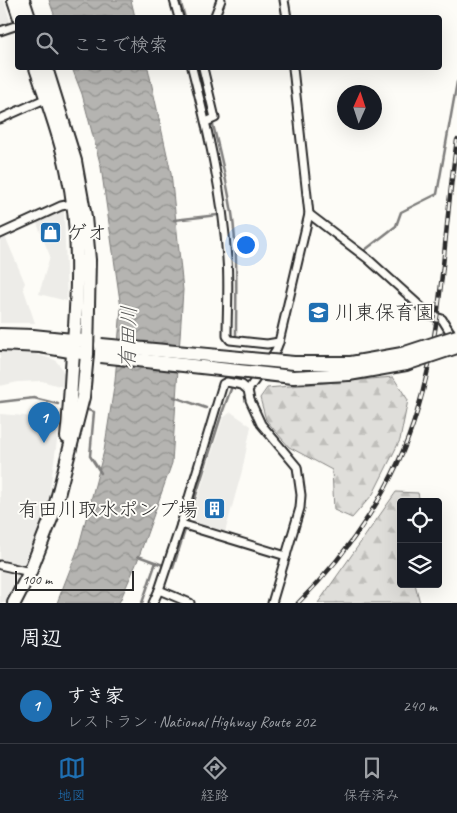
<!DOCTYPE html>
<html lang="ja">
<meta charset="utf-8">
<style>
body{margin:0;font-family:Caveat,"Klee One",sans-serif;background:#20242c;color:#f1f3f6}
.controls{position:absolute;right:15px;bottom:15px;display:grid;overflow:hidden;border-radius:5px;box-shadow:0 5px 20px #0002}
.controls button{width:45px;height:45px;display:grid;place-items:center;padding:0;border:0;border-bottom:1px solid #363941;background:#171b24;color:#f1f3f6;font:25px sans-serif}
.compass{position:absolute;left:337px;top:85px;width:45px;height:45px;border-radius:50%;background:#171b24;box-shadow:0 5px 20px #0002;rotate:3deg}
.scale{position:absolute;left:15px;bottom:12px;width:119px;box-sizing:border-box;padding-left:5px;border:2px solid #2b2b2b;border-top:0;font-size:14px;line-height:18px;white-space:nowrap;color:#2b2b2b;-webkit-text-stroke:4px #fdfcf7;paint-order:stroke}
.you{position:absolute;left:245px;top:244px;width:18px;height:18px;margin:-12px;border:4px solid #fff;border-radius:50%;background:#1a73e8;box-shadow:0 0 0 8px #1a73e833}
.badge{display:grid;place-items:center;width:32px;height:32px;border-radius:50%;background:#1f6fb2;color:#fff;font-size:16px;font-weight:700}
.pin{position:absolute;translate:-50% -41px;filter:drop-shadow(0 1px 2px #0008)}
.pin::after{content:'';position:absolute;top:26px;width:18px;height:15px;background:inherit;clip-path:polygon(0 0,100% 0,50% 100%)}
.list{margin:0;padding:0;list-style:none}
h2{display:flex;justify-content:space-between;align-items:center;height:65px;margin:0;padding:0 20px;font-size:21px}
h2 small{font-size:16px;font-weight:400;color:#9ea1a6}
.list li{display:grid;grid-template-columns:32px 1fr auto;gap:15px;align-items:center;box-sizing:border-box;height:75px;padding:0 20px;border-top:1px solid #363941}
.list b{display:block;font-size:19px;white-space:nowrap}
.list p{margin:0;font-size:16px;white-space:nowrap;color:#9ea1a6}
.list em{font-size:16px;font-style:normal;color:#9ea1a6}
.icon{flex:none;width:28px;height:28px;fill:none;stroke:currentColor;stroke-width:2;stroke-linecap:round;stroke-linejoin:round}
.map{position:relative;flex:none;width:457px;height:603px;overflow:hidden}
.search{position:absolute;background:#171b24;box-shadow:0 5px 20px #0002;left:15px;right:15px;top:15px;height:55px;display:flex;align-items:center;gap:12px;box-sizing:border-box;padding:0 18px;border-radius:5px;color:#9ea1a6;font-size:19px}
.sheet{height:140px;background:#171b24}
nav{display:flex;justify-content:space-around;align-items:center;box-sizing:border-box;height:70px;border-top:1px solid #363941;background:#171b24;font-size:14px;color:#9ea1a6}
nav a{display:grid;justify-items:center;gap:2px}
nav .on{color:#1f6fb2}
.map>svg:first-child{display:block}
.built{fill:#edece8}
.forest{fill:url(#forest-firs);stroke:#858482}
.water{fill:url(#water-waves);stroke:#7e7d7b}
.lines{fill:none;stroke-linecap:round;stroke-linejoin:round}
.stream{stroke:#7e7d7b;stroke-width:2.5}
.street-casing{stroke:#2b2b2b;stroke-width:11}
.highway-casing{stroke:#2b2b2b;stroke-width:16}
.street{stroke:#fdfcf7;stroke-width:7}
.highway{stroke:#fdfcf7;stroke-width:12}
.rail-casing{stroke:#2b2b2b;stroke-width:4.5}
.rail{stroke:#fdfcf7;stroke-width:2.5;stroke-dasharray:8;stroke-linecap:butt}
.highway-bridge-casing{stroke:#2b2b2b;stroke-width:16;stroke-linecap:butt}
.highway-bridge{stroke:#fdfcf7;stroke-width:12}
.labels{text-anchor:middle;stroke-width:4;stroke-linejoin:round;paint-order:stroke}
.poi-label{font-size:20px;fill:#2b2b2b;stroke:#fdfcf7;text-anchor:start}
.water-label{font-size:21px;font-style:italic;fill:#5b5b5a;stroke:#fdfcf7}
</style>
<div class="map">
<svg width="457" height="603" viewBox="0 0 457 603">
<defs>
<pattern id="forest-firs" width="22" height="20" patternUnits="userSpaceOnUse" patternTransform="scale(1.25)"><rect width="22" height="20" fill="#dfdeda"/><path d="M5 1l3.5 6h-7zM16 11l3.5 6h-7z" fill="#c0bfbb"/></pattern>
<pattern id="water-waves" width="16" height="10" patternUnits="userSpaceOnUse" patternTransform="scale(1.25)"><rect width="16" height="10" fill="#b5b4b1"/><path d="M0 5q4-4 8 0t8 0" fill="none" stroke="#939390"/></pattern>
</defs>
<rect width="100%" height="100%" fill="#fdfcf7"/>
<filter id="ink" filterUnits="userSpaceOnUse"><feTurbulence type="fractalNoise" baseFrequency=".02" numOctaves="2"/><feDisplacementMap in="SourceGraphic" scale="10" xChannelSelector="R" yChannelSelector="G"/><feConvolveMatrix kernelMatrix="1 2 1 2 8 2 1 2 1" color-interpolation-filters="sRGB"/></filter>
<g filter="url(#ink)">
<!-- built -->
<g class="built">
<polygon points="0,0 4,0 10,21 0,27"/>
<polygon points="64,211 67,301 39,294 50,256 36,221"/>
<polygon points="5,236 25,283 23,287 35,323 0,323 0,238"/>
<polygon points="0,352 36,354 55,360 61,367 64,375 63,387 42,381 18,382 0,386"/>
<polygon points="231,412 251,426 242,471 225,532 190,522 223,418"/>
<polygon points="0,414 25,416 59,427 47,510 21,577 5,603 0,603"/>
</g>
<!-- forest -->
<g class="forest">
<polygon points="393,377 408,400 400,440 373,494 352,518 334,510 332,470 289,447 266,420 260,398 267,388"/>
<polygon points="396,492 418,493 420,502 401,502 401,584 415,584 420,603 318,603"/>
</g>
<!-- water -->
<g class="water">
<polygon points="49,0 131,0 135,17 55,17"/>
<polygon points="72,68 148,68 171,173 183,290 172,463 137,562 119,603 57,603 78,549 104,451 115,381 121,308 101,167 82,94"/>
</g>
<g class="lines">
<!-- stream -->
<g class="stream">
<polyline points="180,0 185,18"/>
<path d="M198,68C211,115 224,164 232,213C238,253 236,294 236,335"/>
<polyline points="174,220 218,215"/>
<polyline points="365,250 396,226 401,212 437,194 457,82"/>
<polyline points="174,397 206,408"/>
<polyline points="0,402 34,398 58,404"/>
<polyline points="88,410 94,412 90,456 101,473"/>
<polyline points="138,556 163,565"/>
<polyline points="170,567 173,568 222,413 231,389"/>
<polyline points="142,603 156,562"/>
</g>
<defs>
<g id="street">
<polyline points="174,0 179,18"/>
<polyline points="284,0 287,18"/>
<polyline points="214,18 221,0"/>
<polyline points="0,31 18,25"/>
<path d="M192,68C208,131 223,194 227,259C229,285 227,311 227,336L230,340L267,344L279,342"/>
<polyline points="203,68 215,118 206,122"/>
<polyline points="0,119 47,98"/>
<polyline points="309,214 368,259 430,315 442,319 455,340"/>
<polyline points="0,234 61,206 76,203"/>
<polyline points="268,362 276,350 279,342 309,214 293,68"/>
<polyline points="248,390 260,373"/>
<polyline points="181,524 286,556"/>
<polyline points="0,565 30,572"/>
<polyline points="159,590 190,603"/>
<polyline points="153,603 159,590 181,524 223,384 227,382 242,385 248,390 250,400 261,424 297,467 301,495 300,508 272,603"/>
</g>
<g id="highway">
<polyline points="14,0 20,18"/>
<polyline points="23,0 29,18"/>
<path d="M36,68C47,101 60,134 67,169C81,230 78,292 73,354C71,381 70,409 67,437"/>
<polyline points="0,335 33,336 82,341"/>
<polyline points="0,344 40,346 82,353"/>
<polyline points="294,363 351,363 402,354"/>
<polyline points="293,377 349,374 406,364"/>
<polyline points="14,603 30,572 54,511 83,397 87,354 89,260 85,217 75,161 46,68"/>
</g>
</defs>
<!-- street casing -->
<use href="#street" class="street-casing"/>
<!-- highway casing -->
<use href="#highway" class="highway-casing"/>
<!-- street -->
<use href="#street" class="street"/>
<!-- highway -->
<use href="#highway" class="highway"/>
<defs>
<path id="rail" d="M298,603C351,551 396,483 417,412C444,324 443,230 457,140"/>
</defs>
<!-- rail casing -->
<use href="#rail" class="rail-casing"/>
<!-- rail -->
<use href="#rail" class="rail"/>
<defs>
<g id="highway-bridge">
<polyline points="101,345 294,363"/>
<polyline points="402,354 457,336"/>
<polyline points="101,356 293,377"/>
<polyline points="406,364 457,347"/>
</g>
</defs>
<!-- highway-bridge casing -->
<use href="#highway-bridge" class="highway-bridge-casing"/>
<!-- highway-bridge -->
<use href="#highway-bridge" class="highway-bridge"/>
</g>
</g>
<!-- icons -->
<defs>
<symbol id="shop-square" viewBox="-11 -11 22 22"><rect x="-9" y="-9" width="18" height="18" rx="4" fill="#1f6fb2" stroke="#fdfcf7"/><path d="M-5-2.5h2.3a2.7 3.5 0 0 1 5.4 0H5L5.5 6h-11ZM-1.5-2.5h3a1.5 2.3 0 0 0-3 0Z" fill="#fff"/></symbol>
<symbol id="school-square" viewBox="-11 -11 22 22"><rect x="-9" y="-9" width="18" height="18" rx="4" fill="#1f6fb2" stroke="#fdfcf7"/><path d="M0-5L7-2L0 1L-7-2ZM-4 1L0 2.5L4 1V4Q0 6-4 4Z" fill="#fff"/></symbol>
<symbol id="building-square" viewBox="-11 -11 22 22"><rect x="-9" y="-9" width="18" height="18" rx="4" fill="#1f6fb2" stroke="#fdfcf7"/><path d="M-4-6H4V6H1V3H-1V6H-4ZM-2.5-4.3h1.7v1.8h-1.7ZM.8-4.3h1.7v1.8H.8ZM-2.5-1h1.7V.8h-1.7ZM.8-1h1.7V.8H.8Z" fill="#fff"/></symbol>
</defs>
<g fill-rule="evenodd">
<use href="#shop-square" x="38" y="220" width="25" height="25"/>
<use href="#school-square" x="306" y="300" width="25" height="25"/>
<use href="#building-square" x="202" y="496" width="25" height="25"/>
</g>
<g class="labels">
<!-- poi labels -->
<g class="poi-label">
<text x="67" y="239">ゲオ</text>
<text x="335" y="319">川東保育園</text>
<text x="198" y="516" text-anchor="end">有田川取水ポンプ場</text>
</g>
<!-- water labels -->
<g class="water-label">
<text transform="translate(128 337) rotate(-88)" y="7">有田川</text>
</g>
</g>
</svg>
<div class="controls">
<button><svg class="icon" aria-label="locate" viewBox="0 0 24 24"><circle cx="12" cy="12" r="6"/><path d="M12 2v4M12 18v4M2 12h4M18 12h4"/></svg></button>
<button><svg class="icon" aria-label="layers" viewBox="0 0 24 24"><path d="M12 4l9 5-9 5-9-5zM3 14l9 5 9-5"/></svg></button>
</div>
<svg class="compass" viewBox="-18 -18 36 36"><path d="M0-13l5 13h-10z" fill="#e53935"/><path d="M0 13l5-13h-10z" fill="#9ea1a6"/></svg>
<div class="scale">100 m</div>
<div class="you"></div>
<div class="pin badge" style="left:44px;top:443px">1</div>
<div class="search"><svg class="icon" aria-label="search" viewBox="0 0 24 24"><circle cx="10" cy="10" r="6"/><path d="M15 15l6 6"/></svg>ここで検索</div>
</div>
<section class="sheet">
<h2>周辺<small></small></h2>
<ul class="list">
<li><span class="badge">1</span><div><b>すき家</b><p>レストラン · National Highway Route 202</p></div><em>240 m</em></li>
</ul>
</section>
<nav>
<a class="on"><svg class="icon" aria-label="map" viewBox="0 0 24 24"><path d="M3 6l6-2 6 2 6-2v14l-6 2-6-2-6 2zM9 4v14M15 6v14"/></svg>地図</a>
<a><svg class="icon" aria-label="directions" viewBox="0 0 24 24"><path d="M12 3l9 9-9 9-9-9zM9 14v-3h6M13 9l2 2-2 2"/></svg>経路</a>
<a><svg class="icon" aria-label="saved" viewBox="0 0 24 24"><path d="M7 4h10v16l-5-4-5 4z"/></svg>保存済み</a>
</nav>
